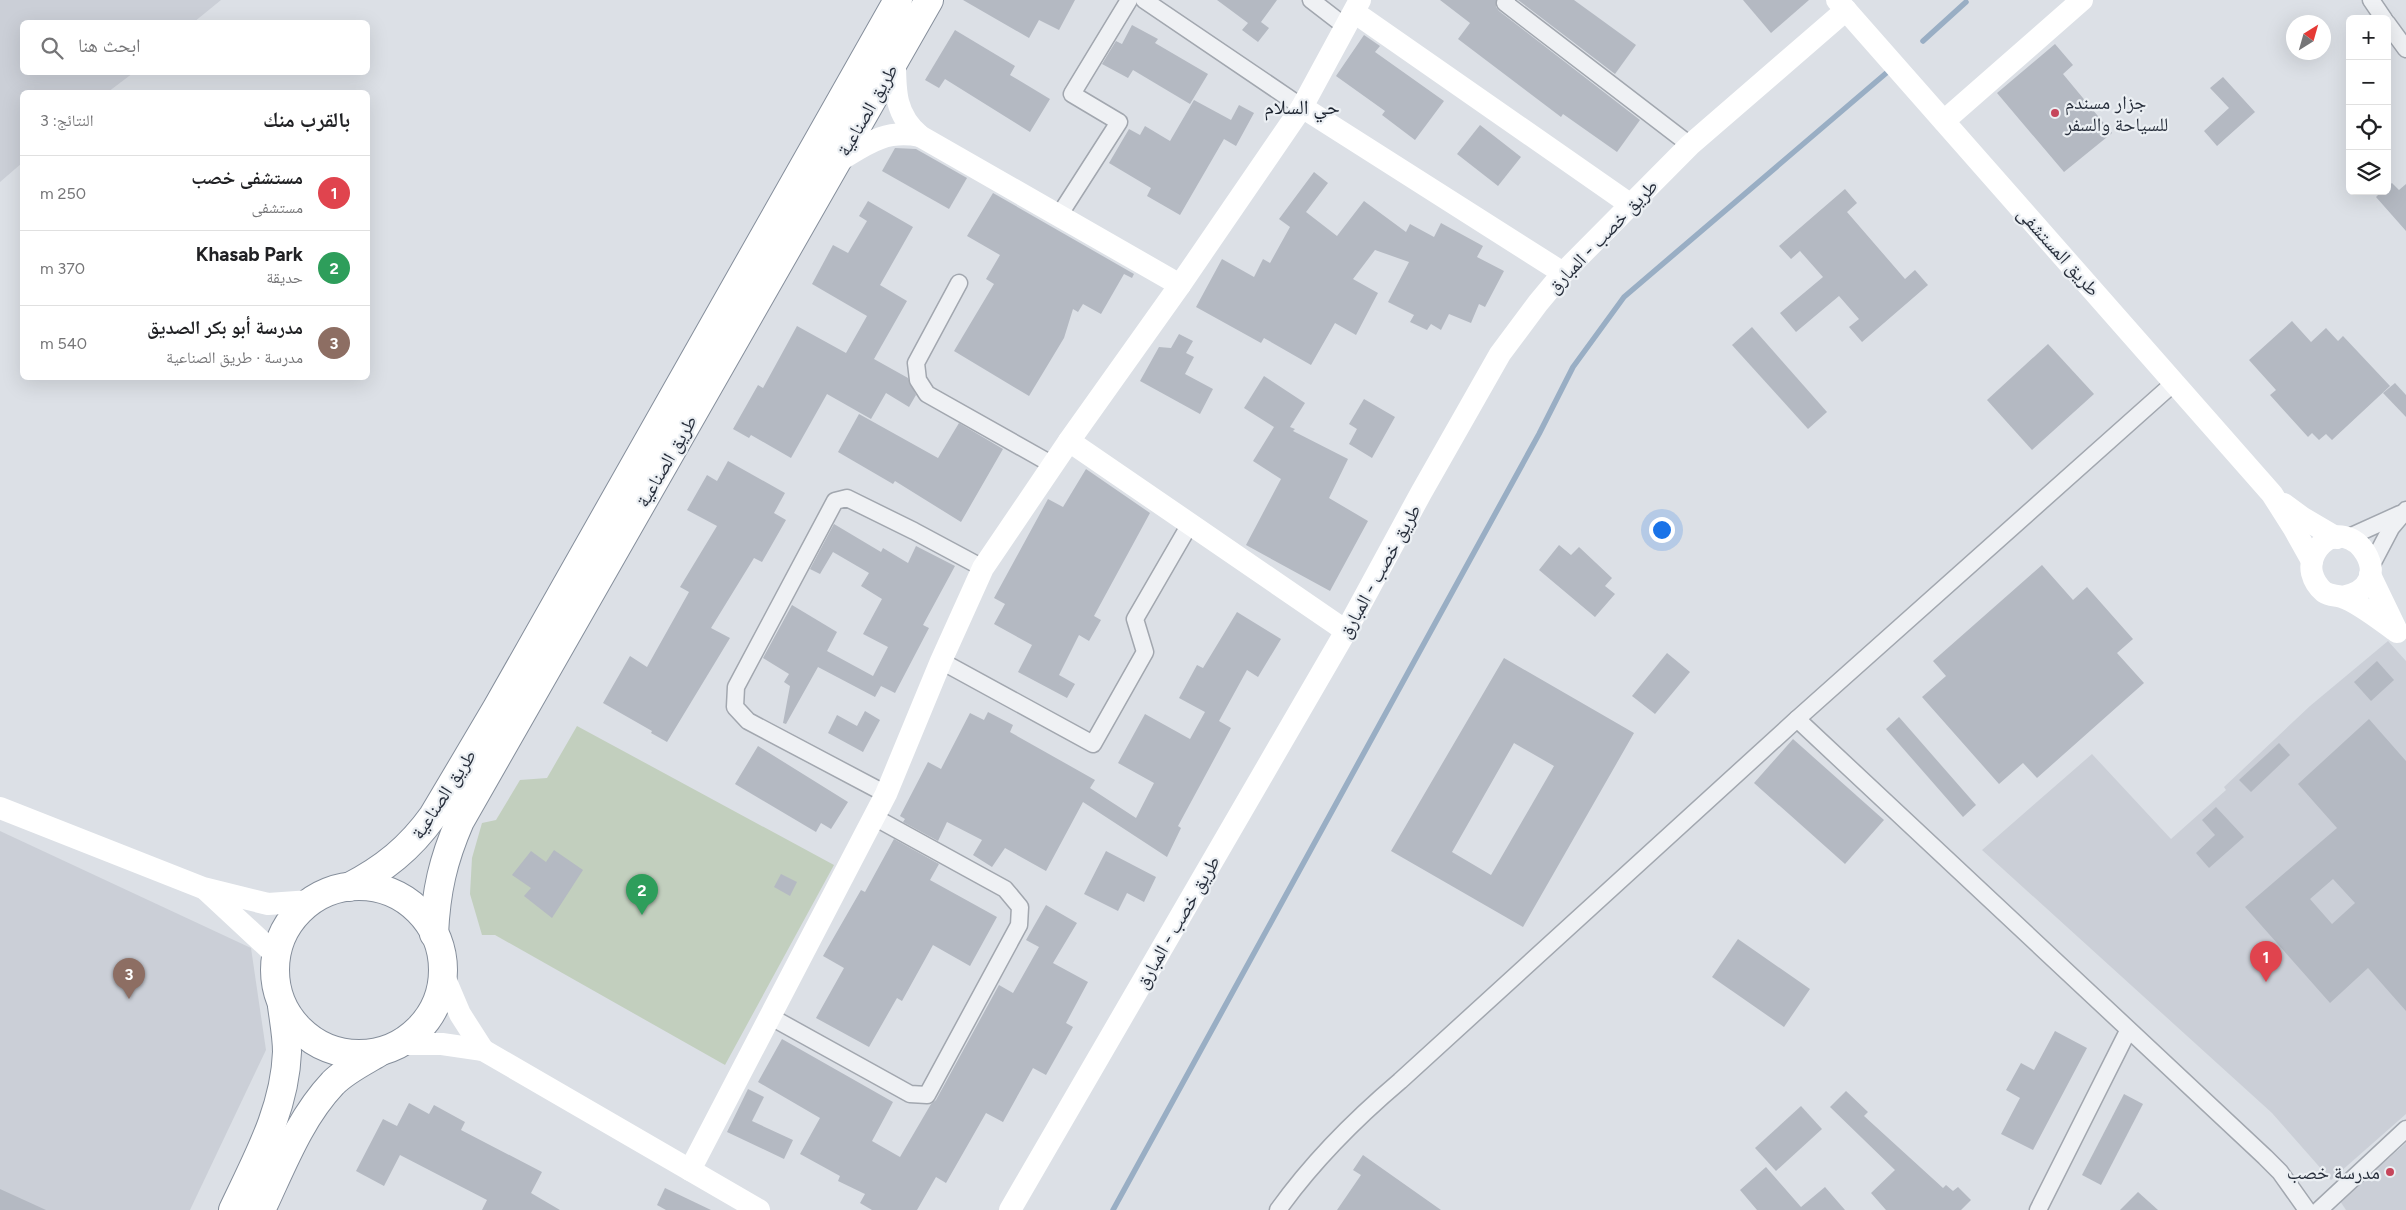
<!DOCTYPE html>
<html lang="ar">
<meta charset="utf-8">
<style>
body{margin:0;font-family:Figtree,"Noto Naskh Arabic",sans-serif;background:#f2f2f2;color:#202124;direction:rtl}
.controls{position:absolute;right:15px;top:15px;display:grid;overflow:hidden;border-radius:8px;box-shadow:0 5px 20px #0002}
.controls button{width:45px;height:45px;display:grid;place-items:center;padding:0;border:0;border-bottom:1px solid #e0e0e0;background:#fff;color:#202124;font:25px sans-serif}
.compass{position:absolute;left:2286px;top:15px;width:45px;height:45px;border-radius:50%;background:#fff;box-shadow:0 5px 20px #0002;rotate:37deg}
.you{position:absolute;left:1661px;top:529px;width:18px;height:18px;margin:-12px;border:4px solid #fff;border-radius:50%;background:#1a73e8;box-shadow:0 0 0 8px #1a73e833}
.badge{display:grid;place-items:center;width:32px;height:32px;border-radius:50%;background:#c6465b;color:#fff;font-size:16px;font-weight:700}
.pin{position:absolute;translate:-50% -41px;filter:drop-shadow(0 1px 2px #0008)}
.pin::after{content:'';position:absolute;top:26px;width:18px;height:15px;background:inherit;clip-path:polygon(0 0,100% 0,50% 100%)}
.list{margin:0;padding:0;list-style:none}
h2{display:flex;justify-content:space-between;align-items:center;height:65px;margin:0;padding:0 20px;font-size:21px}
h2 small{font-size:16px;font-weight:400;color:#757577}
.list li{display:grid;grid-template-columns:32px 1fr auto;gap:15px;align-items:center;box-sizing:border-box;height:75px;padding:0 20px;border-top:1px solid #e0e0e0}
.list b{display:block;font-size:19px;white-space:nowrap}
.list p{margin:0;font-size:16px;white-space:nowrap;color:#757577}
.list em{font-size:16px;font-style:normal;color:#757577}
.icon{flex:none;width:28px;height:28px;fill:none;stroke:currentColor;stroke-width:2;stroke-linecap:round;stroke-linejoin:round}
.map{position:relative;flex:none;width:2406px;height:1210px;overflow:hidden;direction:ltr}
.search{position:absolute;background:#fff;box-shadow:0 5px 20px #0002;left:20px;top:20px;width:350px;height:55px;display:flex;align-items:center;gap:12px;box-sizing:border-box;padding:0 18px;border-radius:8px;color:#757577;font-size:19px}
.panel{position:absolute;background:#fff;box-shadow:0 5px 20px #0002;left:20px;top:90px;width:350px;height:290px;border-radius:8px;direction:rtl}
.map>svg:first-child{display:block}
.built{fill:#cbcfd7}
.green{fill:#c2cfbe}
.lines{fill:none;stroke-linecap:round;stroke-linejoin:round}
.stream{stroke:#99aec4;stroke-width:5.5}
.building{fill:#b4b9c2;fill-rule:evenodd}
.street-casing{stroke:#a2a7af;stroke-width:19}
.highway-casing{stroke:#858e9b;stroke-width:30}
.street{stroke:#eff1f4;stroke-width:16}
.secondary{stroke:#fff;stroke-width:22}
.highway{stroke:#fff;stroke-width:28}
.poi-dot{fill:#c6465b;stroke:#ebeff3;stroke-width:2}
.labels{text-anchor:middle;stroke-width:4.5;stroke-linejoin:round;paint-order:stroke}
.poi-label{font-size:19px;fill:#272e3b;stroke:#ebeff3;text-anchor:start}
.street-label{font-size:19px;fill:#272e3b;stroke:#ebeff3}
.neighbourhood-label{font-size:20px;fill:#19202c;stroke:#ebeff3}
</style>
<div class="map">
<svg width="2406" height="1210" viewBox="0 0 2406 1210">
<rect width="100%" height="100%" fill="#dce0e6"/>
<!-- built -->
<g class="built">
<polygon points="0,0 221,0 194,22 22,22 22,72 133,73 108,92 22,92 22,163 0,182"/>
<polygon points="2388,641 2406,661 2406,1114 2331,1180 2272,1113 1982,850 2092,754 2171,839 2226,790 2224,787 2310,706"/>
<polygon points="0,831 251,948 266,1050 190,1210 0,1210"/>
<polygon points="2406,1143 2406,1210 2346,1210 2340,1201"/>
</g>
<!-- green -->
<polygon class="green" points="577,726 834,865 725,1065 495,935 482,935 470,894 472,858 482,823 496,820 520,780 547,778"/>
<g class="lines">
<!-- stream -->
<g class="stream">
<polyline points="1923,41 1966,2"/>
<polyline points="1113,1210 1539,434 1573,367 1624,297 1891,69"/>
</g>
</g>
<!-- building -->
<g class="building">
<polygon points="963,0 1075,0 1059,30 1039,20 1029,38"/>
<polygon points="1217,0 1277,0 1261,22 1269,28 1258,42 1242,30 1248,23"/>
<polygon points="1440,0 1496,0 1496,7 1499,11 1640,120 1617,152 1563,114 1561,117 1458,39 1470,23"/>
<polygon points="1518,0 1574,0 1636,45 1615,74"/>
<polygon points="1743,0 1809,0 1771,33"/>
<polygon points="1132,25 1158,39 1155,43 1208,74 1190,104 1133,70 1128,78 1102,64 1116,41 1122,44"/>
<polygon points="955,30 1015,66 1010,75 1050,99 1030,132 945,79 939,88 925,80"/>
<polygon points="1364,35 1380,46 1375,52 1444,101 1415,140 1382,115 1385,111 1336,76"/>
<polygon points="2055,44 2073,65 2063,74 2112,133 2064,172 1997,93"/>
<polygon points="2223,77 2255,112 2217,146 2204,131 2229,108 2210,88"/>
<polygon points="1194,100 1231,120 1239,105 1254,113 1236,146 1224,139 1180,215 1147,196 1151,188 1109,163 1129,129 1140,135 1145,126 1170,141"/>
<polygon points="1480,125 1521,157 1498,186 1457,154"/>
<polygon points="895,148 916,149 967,178 949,209 882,171"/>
<polygon points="1314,172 1328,183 1306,212 1337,236 1364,201 1406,232 1410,224 1434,237 1441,223 1483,246 1477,257 1504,271 1485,307 1479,304 1471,323 1449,314 1441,330 1431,324 1427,330 1410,322 1414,315 1388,302 1409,262 1375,250 1353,279 1378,293 1356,335 1335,323 1311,365 1264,338 1261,343 1196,307 1222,259 1254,277 1263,259 1270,263 1290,227 1279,219"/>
<polygon points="2392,183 2399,190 2406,184 2406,231 2376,197 2382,191 2387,191 2387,187"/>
<polygon points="1845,189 1857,203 1847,212 1905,279 1915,270 1928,285 1862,342 1849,327 1859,319 1839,296 1796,332 1780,313 1823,277 1800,251 1791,259 1779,246"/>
<polygon points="993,193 1134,274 1132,278 1124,274 1101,314 1083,304 1078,312 1073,309 1064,338 1029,396 954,351 994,284 986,279 1000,255 967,236"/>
<polygon points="868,201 913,227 880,285 907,301 874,359 908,378 916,395 909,407 886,393 871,419 827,394 791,458 751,435 749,438 733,429 758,385 763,388 797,326 846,353 867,316 812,284 833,245 848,253 867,221 859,216"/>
<polygon points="2292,321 2311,342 2326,328 2338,341 2343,336 2390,386 2332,440 2326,434 2319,440 2312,433 2308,437 2270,395 2276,390 2249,360"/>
<polygon points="1752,327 1827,412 1808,429 1732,345"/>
<polygon points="1179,334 1193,341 1186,353 1194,357 1185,374 1213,389 1200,414 1140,381 1159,347 1171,348"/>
<polygon points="2048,344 2094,394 2032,450 1987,400"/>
<polygon points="1264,376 1305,403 1290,427 1295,429 1293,431 1348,459 1329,498 1368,521 1330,591 1246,545 1281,479 1253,461 1274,427 1244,408"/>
<polygon points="2395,383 2406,395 2406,417 2383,393"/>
<polygon points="1364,399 1395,417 1372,458 1349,444 1357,429 1349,424"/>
<polygon points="859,414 938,458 959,423 1003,449 961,522 895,481 893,484 838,452"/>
<polygon points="728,461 785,493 774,513 786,520 762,562 754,558 711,628 730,638 667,742 651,733 652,731 603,703 630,656 647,667 689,592 680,587 717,526 687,510 707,475 717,481"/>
<polygon points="1086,469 1150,513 1094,616 1101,620 1089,641 1079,635 1059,675 1075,684 1067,698 1018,672 1032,645 994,624 1005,604 994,598 1048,499 1063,507"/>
<polygon points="834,524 881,552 883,548 908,563 916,546 955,566 923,625 929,628 895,693 881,686 875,697 818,667 786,724 783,723 790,686 784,682 789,674 763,658 792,605 837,632 827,651 873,676 888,647 863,634 882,599 861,586 869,573 833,552 820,574 810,569"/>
<polygon points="1559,545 1571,555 1579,547 1612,578 1605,586 1615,594 1595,617 1539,570"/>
<polygon points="2042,565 2073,600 2087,587 2133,639 2117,653 2144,683 2037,778 2023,763 1999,784 1922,697 1946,676 1933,661"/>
<polygon points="1237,612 1281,639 1258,677 1247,670 1219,721 1231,728 1178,826 1181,828 1167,857 1083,802 1046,871 1005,848 992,867 973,855 982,840 947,822 938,841 903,822 905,819 900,816 928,762 941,769 970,713 984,720 988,712 1013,725 1010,732 1095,780 1090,788 1136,818 1154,783 1118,763 1145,714 1190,739 1205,712 1179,698 1197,665 1203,668"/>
<polygon points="1667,653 1690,672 1655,714 1632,696"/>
<path d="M1504,658L1634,733L1523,927L1391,851ZM1514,743L1554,766L1491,875L1452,852Z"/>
<polygon points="2377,661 2394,680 2371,701 2354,682"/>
<polygon points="865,711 880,720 863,752 828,733 837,715 857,726"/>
<polygon points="1899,717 1976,805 1963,817 1886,729"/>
<path d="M2369,719L2406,761V1011L2368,968L2330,1003L2245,907L2337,828L2298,784ZM2333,879L2355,903L2332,924L2310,899Z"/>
<polygon points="1793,739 1884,820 1845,864 1754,783"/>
<polygon points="2279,743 2290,755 2251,792 2239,780"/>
<polygon points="758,746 848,802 831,829 821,823 816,832 735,784"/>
<polygon points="2216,807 2244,837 2209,868 2196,853 2215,835 2202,820"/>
<polygon points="894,839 939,864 930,880 997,917 970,966 933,945 902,1001 897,998 869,1047 816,1018 844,968 823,956 861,890 865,892"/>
<polygon points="554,850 583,870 552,918 524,896 531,888 512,875 531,851 546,862"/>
<polygon points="1106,851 1156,877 1144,902 1127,893 1118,911 1084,894"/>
<polygon points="781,874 797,882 790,896 774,887"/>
<polygon points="1046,905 1077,923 1053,963 1088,982 1066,1023 1073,1027 1046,1075 1033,1068 1003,1122 986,1113 946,1183 936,1177 917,1210 872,1210 860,1203 865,1194 838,1181 840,1176 800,1154 820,1118 758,1082 782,1039 893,1102 872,1141 900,1157 931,1104 936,1100 999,985 1013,993 1039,947 1026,940"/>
<polygon points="1738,939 1810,989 1784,1027 1712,977"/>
<polygon points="2055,1031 2087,1048 2033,1150 2001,1134 2020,1098 2006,1090 2021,1063 2034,1070"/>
<polygon points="748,1089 764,1097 752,1121 793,1140 784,1159 727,1132"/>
<polygon points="1846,1091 1868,1112 1864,1116 1943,1188 1946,1185 1953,1191 1958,1187 1971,1200 1961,1210 1886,1210 1871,1193 1895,1170 1830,1107"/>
<polygon points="2124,1094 2143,1104 2101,1185 2082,1175"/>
<polygon points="409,1103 429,1114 434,1105 465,1122 461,1130 542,1172 531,1193 560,1210 482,1210 487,1200 400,1155 384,1186 356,1171 383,1119 397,1126"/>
<polygon points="1801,1106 1822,1129 1776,1171 1755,1148"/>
<polygon points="1363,1155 1441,1210 1337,1210 1361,1175 1353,1170"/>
<polygon points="1766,1167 1801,1207 1825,1187 1845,1210 1757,1210 1740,1190"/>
<polygon points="665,1188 711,1210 666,1210 657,1205"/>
<polygon points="0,1189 46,1210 0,1210"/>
<polygon points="2138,1192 2158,1210 2120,1210"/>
</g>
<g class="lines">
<defs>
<g id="street">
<polyline points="1144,0 1302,107"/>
<polyline points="1311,0 1346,27"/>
<polyline points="1507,0 1505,3 1690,145"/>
<polyline points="2371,0 2384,19"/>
<polyline points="2387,23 2406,49"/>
<polyline points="1060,214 1119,122 1072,94 1129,0"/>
<polyline points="959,283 916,363 918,380 927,394 1053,465"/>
<polyline points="2175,382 1797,719 2265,1157 2280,1172 2307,1210"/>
<polyline points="2347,538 2400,514"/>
<polyline points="2371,566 2391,528 2406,510"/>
<polyline points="941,661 1093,744 1145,652 1135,619 1190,524"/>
<polyline points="886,794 748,721 735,707 736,687 835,501 847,498 914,531 983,568"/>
<polyline points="771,1017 910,1094 927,1095 1019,925 1020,907 1005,889 874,817"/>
<path d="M1278,1210C1313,1161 1354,1120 1400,1081L1797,719"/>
<polyline points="2038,1210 2128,1031"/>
<polyline points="2319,1210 2406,1129"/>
</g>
<g id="highway">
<circle cx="359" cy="970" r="84"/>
<path d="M349,887C384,869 410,848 433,816L497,708L898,0"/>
<path d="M434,934C436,891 443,860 460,821L929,0"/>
<path d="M233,1210C257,1159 285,1109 287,1052C287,1037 284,1021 282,1006"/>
<path d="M261,1210C282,1166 299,1119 333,1083C346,1070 363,1062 378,1053"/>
</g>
</defs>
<!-- street casing -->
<use href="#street" class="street-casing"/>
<!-- highway casing -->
<use href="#highway" class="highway-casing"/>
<!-- street -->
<use href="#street" class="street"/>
<!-- secondary -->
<g class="secondary">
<polyline points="1837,0 2272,494 2293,527 2312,561"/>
<polyline points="1354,12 1631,205"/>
<path d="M895,61C895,91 895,115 920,136L1180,285"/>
<polyline points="1302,107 1563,273"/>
<polyline points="1944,121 2082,0"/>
<path d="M837,162C865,145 884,129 920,136"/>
<polyline points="1069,441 1346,631"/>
<polyline points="2284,504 2303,518 2337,538"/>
<polyline points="2370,575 2396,629"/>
<path d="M2342,597C2404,587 2351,507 2318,548C2313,555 2310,564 2312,573C2314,581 2318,587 2324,592C2330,596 2336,595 2342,597C2358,602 2383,622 2397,632"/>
<polyline points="0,808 203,888 268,904 311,901"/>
<polyline points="206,890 276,955"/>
<polyline points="443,974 460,1014 483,1050"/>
<polyline points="400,1044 442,1044 483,1050 759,1210"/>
<polyline points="690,1170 886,794 941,661 983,568 1069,441 1180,285 1302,107 1360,0"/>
<polyline points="1010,1210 1346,631 1421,493 1500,354 1538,303 1563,273 1690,145 1846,10"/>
</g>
<!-- highway -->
<use href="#highway" class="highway"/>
</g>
<!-- markers -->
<g class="poi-dot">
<circle cx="2055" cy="113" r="5"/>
<circle cx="2390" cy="1172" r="5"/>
</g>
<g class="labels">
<!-- poi labels -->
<g class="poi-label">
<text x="2065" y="109">جزار مسندم<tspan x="2065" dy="22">للسياحة والسفر</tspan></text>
<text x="2380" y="1179" text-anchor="end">مدرسة خصب</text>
</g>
<!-- street labels -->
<g class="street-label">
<text transform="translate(867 110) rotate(-60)" y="7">طريق الصناعية</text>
<text transform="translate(1602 236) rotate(-46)" y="7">طريق خصب - المبارق</text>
<text transform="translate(2059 251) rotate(48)" y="7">طريق المستشفى</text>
<text transform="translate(666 461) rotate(-60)" y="7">طريق الصناعية</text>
<text transform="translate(1379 571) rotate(-61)" y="7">طريق خصب - المبارق</text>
<text transform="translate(443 794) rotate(-57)" y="7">طريق الصناعية</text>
<text transform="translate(1177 922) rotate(-60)" y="7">طريق خصب - المبارق</text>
</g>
<!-- neighbourhood labels -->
<g class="neighbourhood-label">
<text x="1302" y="114">حي السلام</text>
</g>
</g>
</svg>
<div class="controls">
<button>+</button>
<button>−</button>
<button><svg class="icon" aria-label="locate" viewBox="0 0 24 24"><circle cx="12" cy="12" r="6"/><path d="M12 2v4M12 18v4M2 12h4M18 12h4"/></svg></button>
<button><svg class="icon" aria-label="layers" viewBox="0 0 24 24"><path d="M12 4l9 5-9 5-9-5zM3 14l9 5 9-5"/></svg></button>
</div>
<svg class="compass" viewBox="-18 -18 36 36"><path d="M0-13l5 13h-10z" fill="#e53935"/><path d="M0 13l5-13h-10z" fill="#757577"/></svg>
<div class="you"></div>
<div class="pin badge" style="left:2266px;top:982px;background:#e0444e">1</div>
<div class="pin badge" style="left:642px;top:915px;background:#2e9e5b">2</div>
<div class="pin badge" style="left:129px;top:999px;background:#8d6e63">3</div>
<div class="search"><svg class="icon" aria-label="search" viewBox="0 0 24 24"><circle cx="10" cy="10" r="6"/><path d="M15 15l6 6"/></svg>ابحث هنا</div>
<section class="panel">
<h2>بالقرب منك<small>النتائج: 3</small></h2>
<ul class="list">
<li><span class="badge" style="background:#e0444e">1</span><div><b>مستشفى خصب</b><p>مستشفى</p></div><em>250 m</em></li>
<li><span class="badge" style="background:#2e9e5b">2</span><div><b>Khasab Park</b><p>حديقة</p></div><em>370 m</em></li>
<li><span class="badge" style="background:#8d6e63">3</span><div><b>مدرسة أبو بكر الصديق</b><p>مدرسة · طريق الصناعية</p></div><em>540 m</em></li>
</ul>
</section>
</div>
